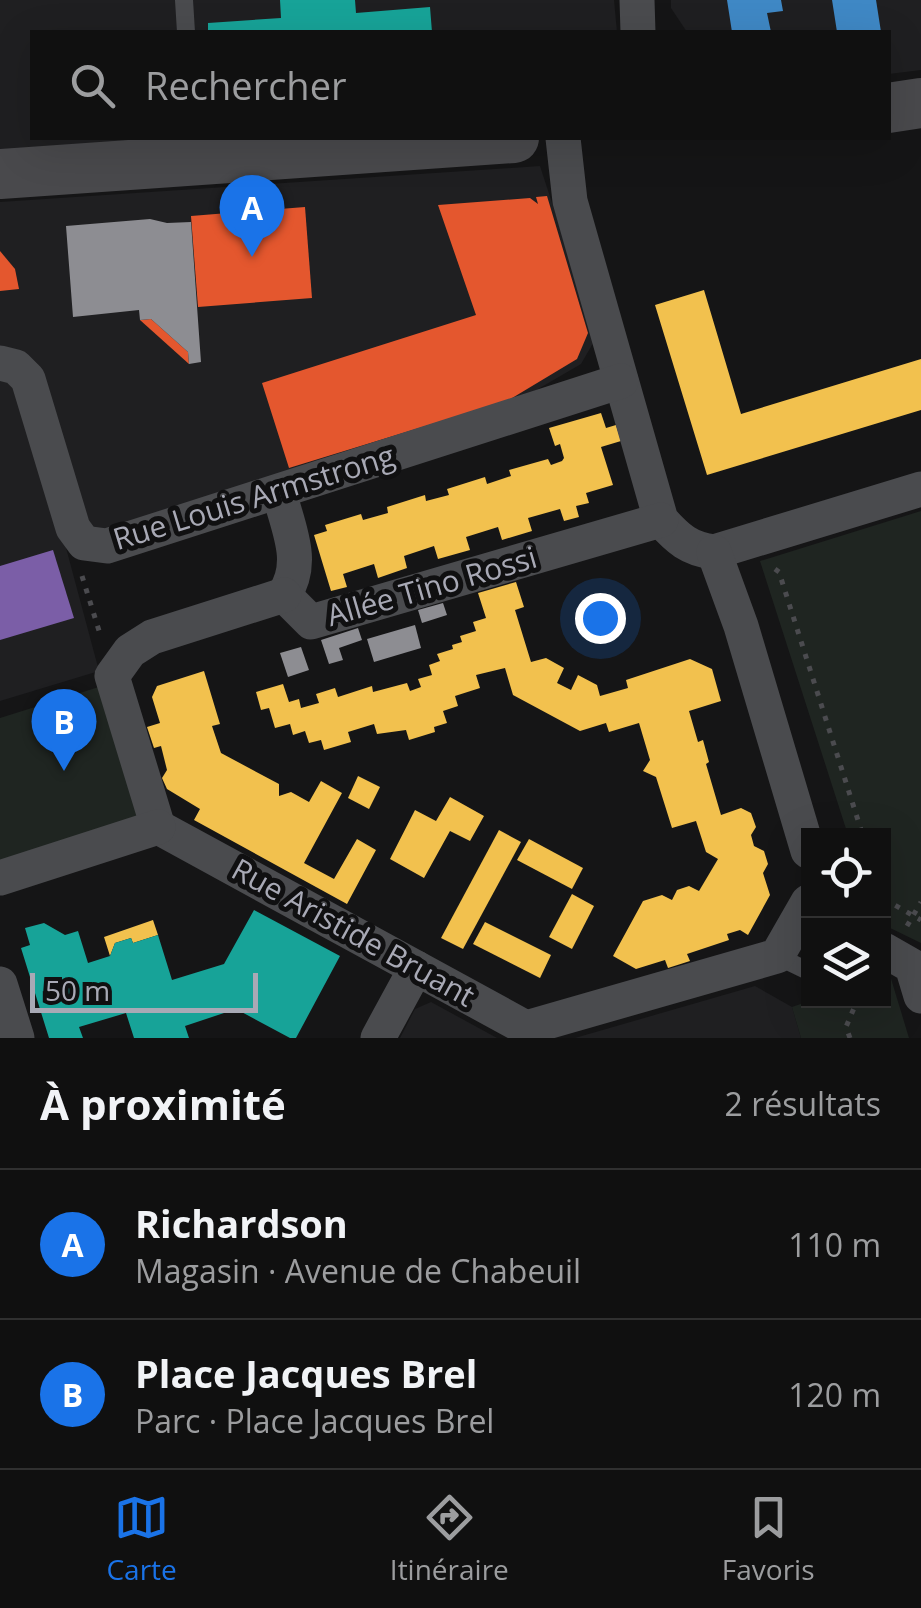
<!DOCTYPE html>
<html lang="fr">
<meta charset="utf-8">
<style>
body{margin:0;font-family:"Open Sans",sans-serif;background:#1e1e1e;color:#f1f3f6}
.controls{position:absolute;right:30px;bottom:30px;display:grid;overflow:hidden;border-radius:0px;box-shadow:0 10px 40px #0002}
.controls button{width:90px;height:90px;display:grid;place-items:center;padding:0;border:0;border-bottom:2px solid #303030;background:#101010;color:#f1f3f6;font:50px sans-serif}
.scale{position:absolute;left:30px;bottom:25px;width:228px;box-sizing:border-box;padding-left:10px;border:5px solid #a8a9b5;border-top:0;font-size:28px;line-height:35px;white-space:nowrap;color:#a8a9b5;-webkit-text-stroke:8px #101011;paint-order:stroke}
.you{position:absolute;left:600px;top:618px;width:35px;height:35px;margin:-25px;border:8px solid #fff;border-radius:50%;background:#1a73e8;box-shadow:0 0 0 15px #1a73e833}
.badge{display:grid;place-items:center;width:65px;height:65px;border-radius:50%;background:#1a73e8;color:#fff;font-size:32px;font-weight:700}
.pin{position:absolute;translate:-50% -82px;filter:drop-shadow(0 2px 5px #0008)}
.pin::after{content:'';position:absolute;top:52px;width:35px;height:30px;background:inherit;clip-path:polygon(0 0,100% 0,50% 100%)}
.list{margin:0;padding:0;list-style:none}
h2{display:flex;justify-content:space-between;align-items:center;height:130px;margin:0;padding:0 40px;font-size:42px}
h2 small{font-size:32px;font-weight:400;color:#9c9d9f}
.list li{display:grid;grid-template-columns:65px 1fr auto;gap:30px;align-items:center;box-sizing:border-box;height:150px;padding:0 40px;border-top:2px solid #303030}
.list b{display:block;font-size:38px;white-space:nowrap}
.list p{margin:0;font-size:32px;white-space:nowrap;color:#9c9d9f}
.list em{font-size:32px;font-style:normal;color:#9c9d9f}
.icon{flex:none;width:55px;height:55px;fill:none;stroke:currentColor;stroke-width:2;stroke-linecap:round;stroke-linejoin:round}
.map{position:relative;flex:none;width:921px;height:1038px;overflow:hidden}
.search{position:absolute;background:#101010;box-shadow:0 10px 40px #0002;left:30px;right:30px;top:30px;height:110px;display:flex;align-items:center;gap:25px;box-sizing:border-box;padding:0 35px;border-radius:0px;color:#9c9d9f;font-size:38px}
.sheet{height:430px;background:#101010}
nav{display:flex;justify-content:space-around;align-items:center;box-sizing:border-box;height:140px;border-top:2px solid #303030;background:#101010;font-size:28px;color:#9c9d9f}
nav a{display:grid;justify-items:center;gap:5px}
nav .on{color:#1a73e8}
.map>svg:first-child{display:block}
.built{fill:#1f1f21}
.green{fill:#1f2521}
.homes{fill:#f2c14e}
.shops{fill:#e4572e}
.offices{fill:#7b5ea7}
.schools{fill:#3f88c5}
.public{fill:#17a398}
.industry{fill:#8d8d92}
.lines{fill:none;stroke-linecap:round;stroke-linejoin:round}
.path{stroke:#4b4b4f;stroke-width:5;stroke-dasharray:5 8;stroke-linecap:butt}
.lane{stroke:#4a4b4e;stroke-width:18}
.street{stroke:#4a4b4e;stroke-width:35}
.secondary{stroke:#49494c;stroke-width:50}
.labels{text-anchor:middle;stroke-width:10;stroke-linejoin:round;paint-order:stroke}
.street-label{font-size:30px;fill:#a8a9b5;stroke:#101011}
</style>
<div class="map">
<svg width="921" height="1038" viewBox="0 0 921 1038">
<rect width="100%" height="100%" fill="#151516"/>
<!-- built -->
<g class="built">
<polygon points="0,0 614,0 617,32 32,32 32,138 283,138 0,156"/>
<polygon points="671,0 921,0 921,70 889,74 888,32 687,32 671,8"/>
<polygon points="540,166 596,338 581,364 502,410 65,544 99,671 0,701 0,202"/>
<polygon points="755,986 792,1007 801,1038 575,1038"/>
<polygon points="431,1002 497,1038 400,1038 415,1009"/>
</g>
<!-- green -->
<g class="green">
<polygon points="921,511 921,943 884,925 884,836 848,835 760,561"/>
<polygon points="102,686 144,824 0,868 0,718"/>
<polygon points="889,972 909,1038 801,1038 792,1007 809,1001 884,1001 884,974"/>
</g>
<!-- homes -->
<g class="homes">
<polygon points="704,290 741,414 921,359 921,410 707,475 655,305"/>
<polygon points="601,413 606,428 616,425 621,441 601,447 613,485 586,493 589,503 576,506 579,517 564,521 560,509 528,518 532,531 502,540 498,527 466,537 470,550 438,559 434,546 404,556 407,568 378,578 374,564 343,574 347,587 331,591 314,535 327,531 325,525 361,514 363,520 388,513 387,507 425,495 426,501 449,495 447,489 485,477 487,484 511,476 509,470 548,459 551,465 562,461 564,458 560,444 555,446 549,428"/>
<polygon points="516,582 524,607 515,610 531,662 546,658 564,668 557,683 571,690 578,675 597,685 600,696 628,688 626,680 690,659 712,669 721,701 689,711 698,742 703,740 709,762 706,764 721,815 741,808 751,813 756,827 751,835 754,846 764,851 768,864 763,873 770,895 748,935 740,930 727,934 729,940 687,954 690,961 668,968 665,960 636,969 613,956 643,901 662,895 672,900 677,890 689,886 699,891 718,859 706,852 696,821 672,828 656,777 643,771 650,760 639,723 609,732 606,723 580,731 513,695 505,668 476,675 480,688 455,696 458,706 443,711 447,723 434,727 435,732 409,740 406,730 377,734 374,724 348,732 351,742 324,750 321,740 309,743 305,731 293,735 290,724 275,728 269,708 261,710 256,692 283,684 289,702 299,699 301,708 319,703 316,694 335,688 338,697 372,686 373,692 407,683 410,691 421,687 418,679 432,675 429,665 440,661 437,654 453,649 452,645 462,642 460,636 476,631 473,622 486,618 478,593"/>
<polygon points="204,671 220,724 212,726 221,753 279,784 279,796 291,792 309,802 321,781 342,793 304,863 334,879 357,839 376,850 347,904 194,820 200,809 167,789 162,778 167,770 161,746 154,748 147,727 160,723 152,697 157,686"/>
<polygon points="358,776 380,787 369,809 348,798"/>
<polygon points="450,797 484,816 470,841 450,831 424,878 390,859 415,810 436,821"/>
<polygon points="499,830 521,842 463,949 441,938"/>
<polygon points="529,839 583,868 572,889 517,860"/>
<polygon points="572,894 594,906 572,949 549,937"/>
<polygon points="153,920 158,935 133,943 131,938 115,943 110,956 104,937"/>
<polygon points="485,922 551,955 540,978 473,944"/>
</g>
<!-- shops -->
<g class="shops">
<polygon points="547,196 588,333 577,359 507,401 289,468 262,383 476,315 438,205 530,198 538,204 536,197"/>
<polygon points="305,207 312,298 198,307 191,216"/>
<polygon points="0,251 15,269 19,289 0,291"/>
<polygon points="151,319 188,352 189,364 140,320"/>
</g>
<!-- offices -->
<polygon class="offices" points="53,550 74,618 0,640 0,566"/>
<!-- schools -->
<g class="schools">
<polygon points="727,0 781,0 783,11 767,13 771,32 732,32"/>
<polygon points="832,0 876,0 881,32 837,32"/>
</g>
<!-- public -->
<g class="public">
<polygon points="280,0 355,0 356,13 430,7 432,32 208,32 208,23 281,18"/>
<polygon points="254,910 340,956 296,1038 290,1038 236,1009 185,1026 189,1038 134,1038 126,1013 79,1027 83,1038 49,1038 21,948 30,945 25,928 44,923 65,935 78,931 88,963 110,956 115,943 131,938 133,943 158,935 172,980 224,964"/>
</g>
<!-- industry -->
<g class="industry">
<polygon points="150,219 167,223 191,222 201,362 189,364 188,352 151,319 140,320 139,310 73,317 66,226"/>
<polygon points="443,603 447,615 422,623 418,610"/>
<polygon points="415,625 421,648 374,662 367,639"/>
<polygon points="358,628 362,640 339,648 343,660 329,664 321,640"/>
<polygon points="301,647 309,670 288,677 280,653"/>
</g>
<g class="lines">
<!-- path -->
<g class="path">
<polyline points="775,569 779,572 863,836"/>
<polyline points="82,576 101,637"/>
<polyline points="884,899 921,920"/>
<polyline points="907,926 921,902"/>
<polyline points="850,1038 846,1027 857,1001"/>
</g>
<!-- lane -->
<g class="lane">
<polyline points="184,0 186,32"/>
<polyline points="777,956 808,971"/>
</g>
<!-- street -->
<g class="street">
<polyline points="637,0 638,32"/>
<path d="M563,138L570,201L661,520C678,539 689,549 714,552L921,489"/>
<polyline points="0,363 16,367 28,379 73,528 84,543 107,546 621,381"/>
<path d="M279,492C288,528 306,562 284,595"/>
<polyline points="714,552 741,626 808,851"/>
<polyline points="284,595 311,622 661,520"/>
<polyline points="158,827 526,1028 777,956 808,902"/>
<polyline points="158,827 112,676 130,651 152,637 284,595"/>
<polyline points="0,878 158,827"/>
<polyline points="884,950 912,966 921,996"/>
<polyline points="0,984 17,1038"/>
<polyline points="378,1038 416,968"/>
</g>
<!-- secondary -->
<g class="secondary">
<polyline points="888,108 921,103"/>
<polyline points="0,174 514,138"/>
</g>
</g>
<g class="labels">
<!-- street labels -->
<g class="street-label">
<text transform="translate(254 498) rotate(-17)" y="10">Rue Louis Armstrong</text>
<text transform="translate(432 587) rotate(-16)" y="10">Allée Tino Rossi</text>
<text transform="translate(353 933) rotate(29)" y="10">Rue Aristide Bruant</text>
</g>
</g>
</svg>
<div class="controls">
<button><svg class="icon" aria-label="locate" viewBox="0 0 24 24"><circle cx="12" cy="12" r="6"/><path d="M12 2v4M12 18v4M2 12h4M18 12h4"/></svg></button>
<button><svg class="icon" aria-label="layers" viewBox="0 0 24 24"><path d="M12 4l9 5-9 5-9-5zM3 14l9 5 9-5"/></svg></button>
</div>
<div class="scale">50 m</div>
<div class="you"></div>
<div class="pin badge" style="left:252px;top:257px">A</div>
<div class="pin badge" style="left:64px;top:771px">B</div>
<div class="search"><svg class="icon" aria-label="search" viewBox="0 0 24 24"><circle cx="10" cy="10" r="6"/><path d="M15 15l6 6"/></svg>Rechercher</div>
</div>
<section class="sheet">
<h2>À proximité<small>2 résultats</small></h2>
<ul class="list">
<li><span class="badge">A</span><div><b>Richardson</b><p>Magasin · Avenue de Chabeuil</p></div><em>110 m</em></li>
<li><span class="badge">B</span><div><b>Place Jacques Brel</b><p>Parc · Place Jacques Brel</p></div><em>120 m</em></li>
</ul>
</section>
<nav>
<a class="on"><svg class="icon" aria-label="map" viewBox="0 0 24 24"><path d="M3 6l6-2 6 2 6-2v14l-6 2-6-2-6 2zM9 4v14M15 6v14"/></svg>Carte</a>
<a><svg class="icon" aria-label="directions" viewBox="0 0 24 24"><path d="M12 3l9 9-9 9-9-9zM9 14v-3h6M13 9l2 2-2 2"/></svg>Itinéraire</a>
<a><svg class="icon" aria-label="saved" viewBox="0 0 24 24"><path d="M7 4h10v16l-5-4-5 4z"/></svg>Favoris</a>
</nav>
